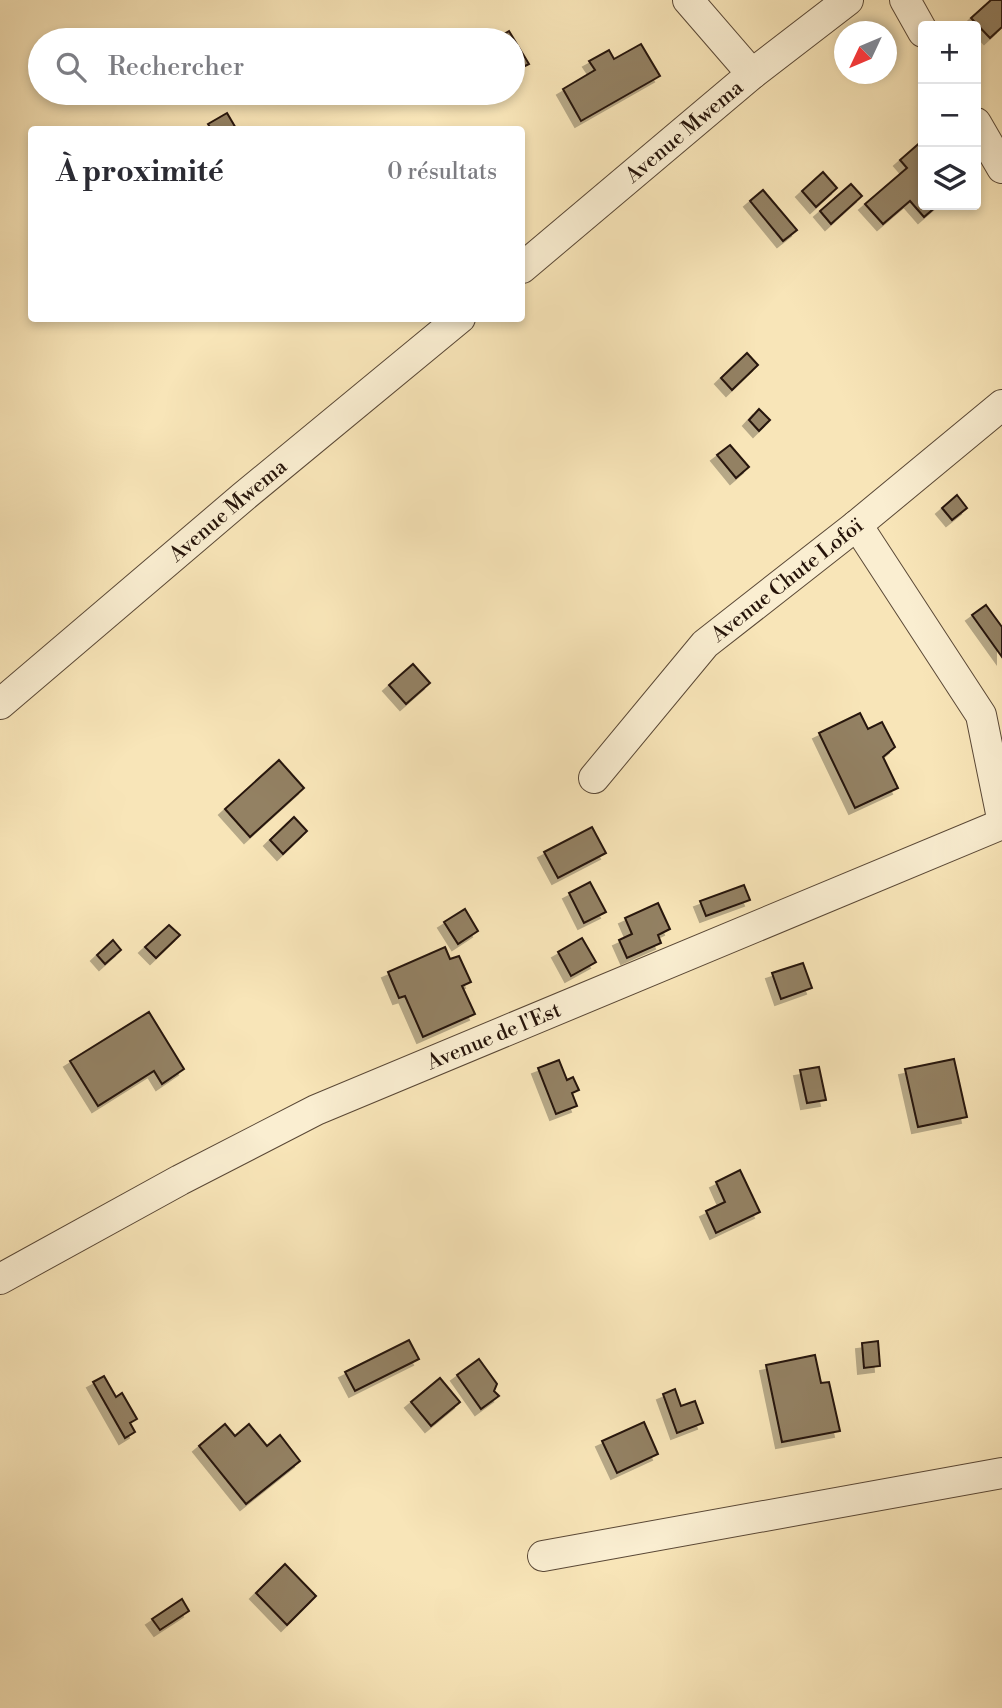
<!DOCTYPE html>
<html lang="fr">
<meta charset="utf-8">
<style>
body{margin:0;font-family:"Libre Bodoni",serif;background:#f7f7f7;color:#2b2b33}
.controls{position:absolute;right:21px;top:21px;display:grid;overflow:hidden;border-radius:7px;box-shadow:0 4px 10px #0003}
.controls button{width:63px;height:63px;display:grid;place-items:center;padding:0;border:0;border-bottom:2px solid #e1e1e2;background:#fff;color:#2b2b33;font:35px sans-serif}
.compass{position:absolute;left:834px;top:21px;width:63px;height:63px;border-radius:50%;background:#fff;box-shadow:0 4px 10px #0003;rotate:226deg}
.list{margin:0;padding:0;list-style:none}
h2{display:flex;justify-content:space-between;align-items:center;height:91px;margin:0;padding:0 28px;font-size:30px}
h2 small{font-size:23px;font-weight:400;color:#7c7c81}
.icon{flex:none;width:38px;height:38px;fill:none;stroke:currentColor;stroke-width:2;stroke-linecap:round;stroke-linejoin:round}
.map{position:relative;flex:none;width:1002px;height:1708px;overflow:hidden}
.search{position:absolute;background:#fff;box-shadow:0 4px 10px #0003;left:28px;top:28px;width:497px;height:77px;display:flex;align-items:center;gap:18px;box-sizing:border-box;padding:0 24px;border-radius:38px;color:#7c7c81;font-size:26px}
.panel{position:absolute;background:#fff;box-shadow:0 4px 10px #0003;left:28px;top:126px;width:497px;height:196px;border-radius:7px}
.map>svg:first-child{display:block}
.building{fill:#938164;stroke:#26140a;stroke-width:2;filter:url(#shadow)}
.lines{fill:none;stroke-linecap:round;stroke-linejoin:round}
.minor-casing{stroke:#5a4836;stroke-width:32}
.minor{stroke:#faeed1;stroke-width:30}
.labels{text-anchor:middle;stroke-width:6;stroke-linejoin:round;paint-order:stroke}
.street-label{font-size:21px;fill:#26140a;stroke:#faeed1}
</style>
<div class="map">
<svg width="1002" height="1708" viewBox="0 0 1002 1708">
<defs>
<filter id="shadow"><feDropShadow dx="-6" dy="6" stdDeviation="0" flood-color="#0004"/></filter>
</defs>
<rect width="100%" height="100%" fill="#f8e5b8"/>
<filter id="stains"><feTurbulence type="fractalNoise" baseFrequency=".00286" numOctaves="4"/><feColorMatrix values="0 0 0 0 .2 0 0 0 0 .09 0 0 0 0 .02 0 0 0 .5 -.17"/></filter>
<radialGradient id="worn" r=".72"><stop offset=".6" stop-color="#630" stop-opacity="0"/><stop offset="1" stop-color="#630" stop-opacity=".3"/></radialGradient>
<!-- building -->
<g class="building">
<polygon points="991,0 1002,0 1002,27 990,38 971,18"/>
<polygon points="509,31 529,64 513,72 513,40 494,40"/>
<polygon points="641,44 660,76 581,121 563,89 595,70 589,61 609,50 614,59"/>
<polygon points="227,113 237,130 212,130 208,124"/>
<polygon points="923,140 923,205 938,205 924,217 910,201 883,224 865,204 907,168 900,160"/>
<polygon points="823,172 837,188 816,207 802,191"/>
<polygon points="851,184 862,196 831,224 820,211"/>
<polygon points="763,190 797,230 783,241 750,201"/>
<polygon points="747,353 758,365 732,390 721,378"/>
<polygon points="759,409 770,420 759,431 749,420"/>
<polygon points="730,445 749,467 736,478 717,455"/>
<polygon points="957,495 967,508 952,520 942,508"/>
<polygon points="986,605 1002,627 1002,657 972,615"/>
<polygon points="413,664 430,683 406,704 389,685"/>
<polygon points="860,713 868,729 882,722 895,747 883,757 898,788 855,808 819,733"/>
<polygon points="279,760 304,788 250,837 225,809"/>
<polygon points="294,817 307,831 283,854 270,840"/>
<polygon points="592,827 606,853 558,878 544,852"/>
<polygon points="590,882 606,912 584,923 569,893"/>
<polygon points="744,885 750,900 706,916 700,901"/>
<polygon points="658,903 670,929 658,935 661,943 627,958 619,940 632,934 625,918"/>
<polygon points="465,909 478,931 458,944 444,922"/>
<polygon points="169,925 180,935 156,958 145,947"/>
<polygon points="582,938 596,962 571,976 558,952"/>
<polygon points="113,940 121,950 105,964 97,955"/>
<polygon points="445,947 450,959 459,956 471,982 462,986 475,1014 423,1037 405,996 399,998 388,972"/>
<polygon points="803,963 812,988 781,999 772,973"/>
<polygon points="149,1012 184,1069 162,1084 154,1071 98,1106 70,1061"/>
<polygon points="954,1059 967,1117 918,1127 905,1069"/>
<polygon points="559,1060 567,1080 573,1077 579,1090 572,1093 577,1106 556,1114 538,1068"/>
<polygon points="819,1067 826,1100 807,1103 800,1070"/>
<polygon points="740,1170 760,1212 716,1233 706,1211 725,1202 716,1182"/>
<polygon points="409,1340 419,1359 355,1391 345,1372"/>
<polygon points="878,1341 880,1366 864,1368 862,1343"/>
<polygon points="815,1355 821,1383 829,1382 840,1431 782,1442 766,1365"/>
<polygon points="479,1359 497,1384 494,1391 499,1396 481,1409 457,1375"/>
<polygon points="104,1376 116,1397 122,1393 137,1419 130,1423 135,1432 125,1438 93,1382"/>
<polygon points="440,1378 460,1402 431,1426 411,1402"/>
<polygon points="675,1389 681,1406 695,1401 703,1423 677,1433 663,1394"/>
<polygon points="644,1422 658,1454 617,1473 602,1441"/>
<polygon points="225,1424 235,1436 249,1424 267,1446 280,1435 300,1461 246,1504 199,1446"/>
<polygon points="285,1564 316,1596 287,1625 256,1593"/>
<polygon points="182,1599 189,1611 160,1630 152,1619"/>
</g>
<g class="lines">
<defs>
<g id="minor">
<polyline points="688,0 752,74"/>
<polyline points="905,0 923,32"/>
<polyline points="976,123 1002,168"/>
<path id="s1" d="M522,268L752,74L848,0"/>
<polyline points="857,525 981,715 1002,818"/>
<path id="s2" d="M0,704L243,497L460,318"/>
<path id="s3" d="M594,778L705,644L857,525L1002,405"/>
<path id="s4" d="M0,1279L180,1180L316,1110L1002,824"/>
<polyline points="543,1556 1002,1473"/>
</g>
</defs>
<!-- minor casing -->
<use href="#minor" class="minor-casing"/>
<!-- minor -->
<use href="#minor" class="minor"/>
</g>
<g class="labels">
<!-- street labels -->
<g class="street-label">
<text dy="7" stroke="none"><textPath href="#s1" startOffset="212">Avenue Mwema</textPath></text>
<text dy="7" stroke="none"><textPath href="#s2" startOffset="299">Avenue Mwema</textPath></text>
<text dy="7" stroke="none"><textPath href="#s3" startOffset="278">Avenue Chute Lofoï</textPath></text>
<text dy="7" stroke="none"><textPath href="#s4" startOffset="551">Avenue de l'Est</textPath></text>
</g>
</g>
<rect width="100%" height="100%" filter="url(#stains)"/>
<rect width="100%" height="100%" fill="url(#worn)"/>
</svg>
<div class="controls">
<button>+</button>
<button>−</button>
<button><svg class="icon" aria-label="layers" viewBox="0 0 24 24"><path d="M12 4l9 5-9 5-9-5zM3 14l9 5 9-5"/></svg></button>
</div>
<svg class="compass" viewBox="-18 -18 36 36"><path d="M0-13l5 13h-10z" fill="#e53935"/><path d="M0 13l5-13h-10z" fill="#7c7c81"/></svg>
<div class="search"><svg class="icon" aria-label="search" viewBox="0 0 24 24"><circle cx="10" cy="10" r="6"/><path d="M15 15l6 6"/></svg>Rechercher</div>
<section class="panel">
<h2>À proximité<small>0 résultats</small></h2>
<ul class="list">
</ul>
</section>
</div>
